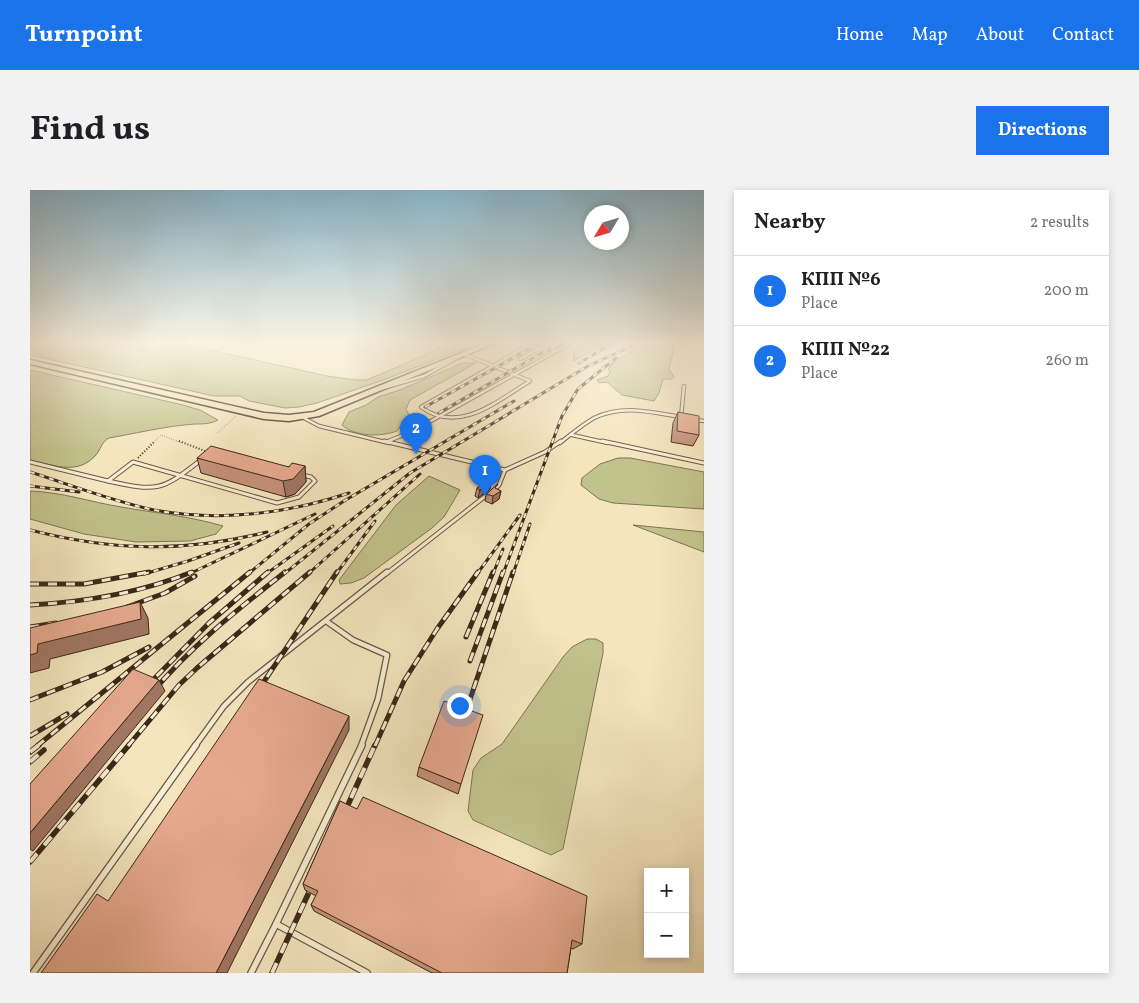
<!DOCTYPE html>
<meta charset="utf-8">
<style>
body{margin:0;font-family:Vollkorn,serif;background:#f2f2f2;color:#202124}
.controls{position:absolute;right:15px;bottom:15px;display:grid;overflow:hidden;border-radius:0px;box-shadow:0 2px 8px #0003}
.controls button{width:45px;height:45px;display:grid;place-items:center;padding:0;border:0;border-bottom:1px solid #e0e0e0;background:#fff;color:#202124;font:25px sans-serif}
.compass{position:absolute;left:554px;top:15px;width:45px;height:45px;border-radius:50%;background:#fff;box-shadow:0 2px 8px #0003;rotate:232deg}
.you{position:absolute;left:429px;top:515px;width:18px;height:18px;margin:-12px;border:4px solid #fff;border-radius:50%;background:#1a73e8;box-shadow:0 0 0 8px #1a73e833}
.badge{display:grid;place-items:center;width:32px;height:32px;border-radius:50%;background:#1a73e8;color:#fff;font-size:16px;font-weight:700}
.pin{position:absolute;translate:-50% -41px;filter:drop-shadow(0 1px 2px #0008)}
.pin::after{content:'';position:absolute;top:26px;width:18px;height:15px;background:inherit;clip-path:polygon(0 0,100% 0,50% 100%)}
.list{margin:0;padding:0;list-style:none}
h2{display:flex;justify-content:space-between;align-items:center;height:65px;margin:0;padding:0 20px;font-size:21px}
h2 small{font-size:16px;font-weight:400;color:#757577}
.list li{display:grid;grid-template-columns:32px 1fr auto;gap:15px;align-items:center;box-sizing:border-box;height:70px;padding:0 20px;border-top:1px solid #e0e0e0}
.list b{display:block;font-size:19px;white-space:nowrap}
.list p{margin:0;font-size:16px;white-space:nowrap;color:#757577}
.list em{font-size:16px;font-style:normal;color:#757577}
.map{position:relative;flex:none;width:674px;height:783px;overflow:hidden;border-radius:0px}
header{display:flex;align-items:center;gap:30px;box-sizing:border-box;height:70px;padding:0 25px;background:#1a73e8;color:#fff}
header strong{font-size:24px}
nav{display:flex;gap:28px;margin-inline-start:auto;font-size:18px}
.intro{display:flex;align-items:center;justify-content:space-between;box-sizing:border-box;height:120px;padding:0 30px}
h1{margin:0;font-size:35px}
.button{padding:12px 22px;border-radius:0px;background:#1a73e8;color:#fff;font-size:18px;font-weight:700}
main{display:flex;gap:30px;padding:0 30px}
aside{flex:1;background:#fff;border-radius:0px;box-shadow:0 2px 8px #0003}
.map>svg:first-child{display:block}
.green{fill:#c2c28c;stroke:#7e7552}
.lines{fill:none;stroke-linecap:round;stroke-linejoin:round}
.lane-far3-casing{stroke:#695741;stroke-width:4.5}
.lane-far2-casing{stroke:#695741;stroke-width:5}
.lane-far1-casing{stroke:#695741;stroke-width:7}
.lane-casing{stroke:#695741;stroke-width:8}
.primary-casing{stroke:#3b2817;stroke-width:3}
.path-far1{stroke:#3b2817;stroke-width:1;stroke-dasharray:0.5 2;stroke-linecap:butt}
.path{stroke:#3b2817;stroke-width:2;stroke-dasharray:1 2;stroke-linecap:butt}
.lane-far3{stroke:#f8eed5;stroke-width:2.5}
.lane-far2{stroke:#f8eed5;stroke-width:3}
.lane-far1{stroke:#f8eed5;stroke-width:4.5}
.lane{stroke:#f8eed5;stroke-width:5.5}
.primary{fill:#f4e5be;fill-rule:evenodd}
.rail-far2-casing{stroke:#3b2817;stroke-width:3}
.rail-far1-casing{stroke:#3b2817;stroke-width:5}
.rail-casing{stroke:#3b2817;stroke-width:5.5}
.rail-far2{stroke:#f8eed5;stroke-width:2;stroke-dasharray:5;stroke-linecap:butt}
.rail-far1{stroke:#f8eed5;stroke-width:3;stroke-dasharray:9;stroke-linecap:butt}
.rail{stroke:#f8eed5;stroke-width:4;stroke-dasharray:11;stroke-linecap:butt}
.wall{fill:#c6917a;stroke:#3b2817}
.shaded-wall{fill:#a17663;stroke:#3b2817}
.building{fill:#e6a98e;stroke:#3b2817}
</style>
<header>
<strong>Turnpoint</strong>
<nav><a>Home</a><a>Map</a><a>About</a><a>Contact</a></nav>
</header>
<div class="intro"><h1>Find us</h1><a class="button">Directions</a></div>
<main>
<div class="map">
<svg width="674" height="783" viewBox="0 0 674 783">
<rect width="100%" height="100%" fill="#f4e5be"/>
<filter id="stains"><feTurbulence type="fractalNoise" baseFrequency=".004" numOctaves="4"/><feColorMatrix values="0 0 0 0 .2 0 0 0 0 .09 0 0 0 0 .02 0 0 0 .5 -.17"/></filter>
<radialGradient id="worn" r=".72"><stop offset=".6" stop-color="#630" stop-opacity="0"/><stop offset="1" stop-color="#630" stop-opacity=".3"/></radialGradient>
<!-- green -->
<g class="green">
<polygon points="0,153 149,153 297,186 326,190 336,190 358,181 421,153 448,153 356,189 287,213 269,217 255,218 219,211 210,206 184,206 0,165"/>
<polygon points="549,153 575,153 544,171 544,162"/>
<polygon points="621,153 643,153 644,158 639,179 644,187 642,189 633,189 629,203 624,211 592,205 577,192 569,193 567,190 578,186 580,182 578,179 582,174 603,160"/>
<path d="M432,173H446L380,210L376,219L379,225L367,241C351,247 325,247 312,235L319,222L336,215L348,207L370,200Z"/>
<path d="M0,180L153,215L170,220L188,230C181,234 173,234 165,234C136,236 108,243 79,248C71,252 71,260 65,266C47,285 26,275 5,272L0,270Z"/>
<polygon points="588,268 600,268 674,282 674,319 583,313 569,309 551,295 552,288 570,274"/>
<polygon points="399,286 430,300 414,327 402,338 334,388 321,393 310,394 309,390 366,315"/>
<path d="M0,301C31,302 61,312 91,317C125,323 159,326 193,336L186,344L160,351L106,352L54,344L0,329Z"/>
<polygon points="603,335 674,342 674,362"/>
<polygon points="557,449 566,449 573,453 573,463 533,659 521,665 443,630 438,621 443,580 451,568 472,554 533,467 542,457"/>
</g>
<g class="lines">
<defs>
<g id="lane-far3">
<polyline points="490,169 510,158"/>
<path d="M463,176L500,191C467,211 429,245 391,217Z"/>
<polyline points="463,176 497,156 526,161"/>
<polyline points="350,199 394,186 434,164 463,176"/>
<polyline points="272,227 289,236 359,253"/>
<polyline points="651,227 654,196"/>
<polyline points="665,230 674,231"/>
<polyline points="542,245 578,253"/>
<polyline points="356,252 383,241 541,153"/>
<path d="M530,253C541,244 552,235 564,228C592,214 622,222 651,227"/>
</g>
<g id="lane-far2">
<polyline points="354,251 475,280 469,295 464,300"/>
<polyline points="572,251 674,273"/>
<polyline points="0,272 78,291 103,272 247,313 269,307 285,291 281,287 272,285"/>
<polyline points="475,280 515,262 531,251"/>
<path d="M78,291C128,302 131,301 171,270"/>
<polyline points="356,384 458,304"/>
</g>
<g id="lane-far1">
<polyline points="296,431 323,450 357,465 348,509 331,556"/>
<polyline points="165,556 194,516 218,492 357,382"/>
</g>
<g id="lane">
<polyline points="332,555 246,734 337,783"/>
<polyline points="3,783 166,555"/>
<polyline points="221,783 246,734"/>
</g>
<polygon id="primary" points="456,153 465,153 289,226 259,231 234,229 0,174 0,170 234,223 259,225 284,222"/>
</defs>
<!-- lane-far3 casing -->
<use href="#lane-far3" class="lane-far3-casing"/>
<!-- lane-far2 casing -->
<use href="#lane-far2" class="lane-far2-casing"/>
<!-- lane-far1 casing -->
<use href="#lane-far1" class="lane-far1-casing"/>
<!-- lane casing -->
<use href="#lane" class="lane-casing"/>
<!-- primary casing -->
<use href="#primary" class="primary-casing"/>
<!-- path-far1 -->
<g class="path-far1">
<polyline points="187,243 206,226"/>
<polyline points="123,253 131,245 152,253"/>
</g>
<!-- path -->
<g class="path">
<polyline points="149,251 175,261"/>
<polyline points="108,268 125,251"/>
</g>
<!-- lane-far3 -->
<use href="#lane-far3" class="lane-far3"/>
<!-- lane-far2 -->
<use href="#lane-far2" class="lane-far2"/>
<!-- lane-far1 -->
<use href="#lane-far1" class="lane-far1"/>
<!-- lane -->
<use href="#lane" class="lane"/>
<!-- primary -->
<use href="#primary" class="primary"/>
<defs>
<g id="rail-far2">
<polyline points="549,173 583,153"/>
<polyline points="395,217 510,153"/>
<polyline points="409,223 510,164 535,153"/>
<path d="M0,282C41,295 82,311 124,320C190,332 256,324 319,303"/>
<polyline points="0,296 49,302"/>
<path d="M0,340C82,361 154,363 237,342"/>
<polyline points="114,384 158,371 209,353"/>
<polyline points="159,384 285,324"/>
<polyline points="218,384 279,334 314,311 484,211"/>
<polyline points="236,384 303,336"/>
<polyline points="254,384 380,283 558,176 609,153"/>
<polyline points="278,384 390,284"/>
<polyline points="306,384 345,331"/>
<polyline points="447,384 490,325"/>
<polyline points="463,384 473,359"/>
<polyline points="473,384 532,226 548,199 586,168"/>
<polyline points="483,384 500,334"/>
</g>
<g id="rail-far1">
<polyline points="0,394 54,394 119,382"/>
<path d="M0,415C56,412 110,403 162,382"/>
<polyline points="97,417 135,403 165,386"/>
<polyline points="0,437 26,433"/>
<polyline points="436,447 463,382"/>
<polyline points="440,471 473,382"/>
<polyline points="114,499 179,433 238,382"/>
<polyline points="227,502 307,382"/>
<path d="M121,504C160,457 207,420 255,382"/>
<polyline points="0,510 72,482 119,457"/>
<polyline points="432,533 483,382"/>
<polyline points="0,546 37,524"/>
<polyline points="7,556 220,382"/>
<polyline points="98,556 149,495 167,478 280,382"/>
<polyline points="345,556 374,491 407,439 448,382"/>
</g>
<g id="rail">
<polyline points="0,562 9,555"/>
<polyline points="0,572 14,560"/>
<polyline points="312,628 345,555"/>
<polyline points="0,672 99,555"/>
<polyline points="242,783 285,689"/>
</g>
</defs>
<!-- rail-far2 casing -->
<use href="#rail-far2" class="rail-far2-casing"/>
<!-- rail-far1 casing -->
<use href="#rail-far1" class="rail-far1-casing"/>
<!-- rail casing -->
<use href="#rail" class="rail-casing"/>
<!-- rail-far2 -->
<use href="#rail-far2" class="rail-far2"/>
<!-- rail-far1 -->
<use href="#rail-far1" class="rail-far1"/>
<!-- rail -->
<use href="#rail" class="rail"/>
</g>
<!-- wall -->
<g class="wall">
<polygon points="648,222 669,245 663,256 641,252 643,233"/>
<polygon points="167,268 259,277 275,276 276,292 265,304 256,307 171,283"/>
<polygon points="461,291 460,299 448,308 445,306 447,298"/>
<polygon points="467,299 471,301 469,309 462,314 455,311 456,304"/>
<polygon points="389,577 431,594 428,604 387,586"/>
<polygon points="310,611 552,754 543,759 541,758 537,783 402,783 284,721 281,715 286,706 275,700 273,694"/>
</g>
<!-- shaded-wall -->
<g class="shaded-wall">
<polygon points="275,276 276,292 265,304 256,307 253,291"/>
<polygon points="461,291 460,299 448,308 450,300"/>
<polygon points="471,301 469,309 462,314 463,306"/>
<polygon points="110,412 118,428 119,444 20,469 19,478 0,483 0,465 8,454"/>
<polygon points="129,490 135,501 3,661 0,659 0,643"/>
<polygon points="319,526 319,540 197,783 186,783"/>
</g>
<!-- building -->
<g class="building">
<polygon points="648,222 669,226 669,245 647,241"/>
<polygon points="181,256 259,277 262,273 275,276 263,289 253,291 167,268"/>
<polygon points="460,290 461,291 450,300 447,298"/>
<polygon points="468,294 465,298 471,301 463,306 456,304"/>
<polygon points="110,412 111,429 8,454 7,463 0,465 0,438"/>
<polygon points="103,479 129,490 0,643 0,594"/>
<polygon points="229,489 319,526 186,783 11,783 67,704 78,711"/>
<polygon points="414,511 453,525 431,594 389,577"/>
<polygon points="333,607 557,706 552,754 542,750 537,783 412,783 281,715 288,701 273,694 310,611 327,619"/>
</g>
<!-- sky -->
<linearGradient id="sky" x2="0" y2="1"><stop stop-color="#89b8d0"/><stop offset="0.58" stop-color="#faf3e2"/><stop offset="1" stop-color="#faf3e2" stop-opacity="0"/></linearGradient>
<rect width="674" height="262" fill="url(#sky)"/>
<rect width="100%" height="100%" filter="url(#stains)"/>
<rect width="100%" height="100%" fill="url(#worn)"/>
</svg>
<div class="controls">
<button>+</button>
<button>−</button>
</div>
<svg class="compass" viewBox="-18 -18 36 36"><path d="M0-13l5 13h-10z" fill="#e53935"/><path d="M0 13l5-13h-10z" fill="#757577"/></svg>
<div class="you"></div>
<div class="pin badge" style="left:455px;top:306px">1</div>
<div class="pin badge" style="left:386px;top:264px">2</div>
</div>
<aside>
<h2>Nearby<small>2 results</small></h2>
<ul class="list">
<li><span class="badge">1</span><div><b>КПП №6</b><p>Place</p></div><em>200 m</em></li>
<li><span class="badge">2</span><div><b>КПП №22</b><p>Place</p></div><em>260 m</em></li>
</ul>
</aside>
</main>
